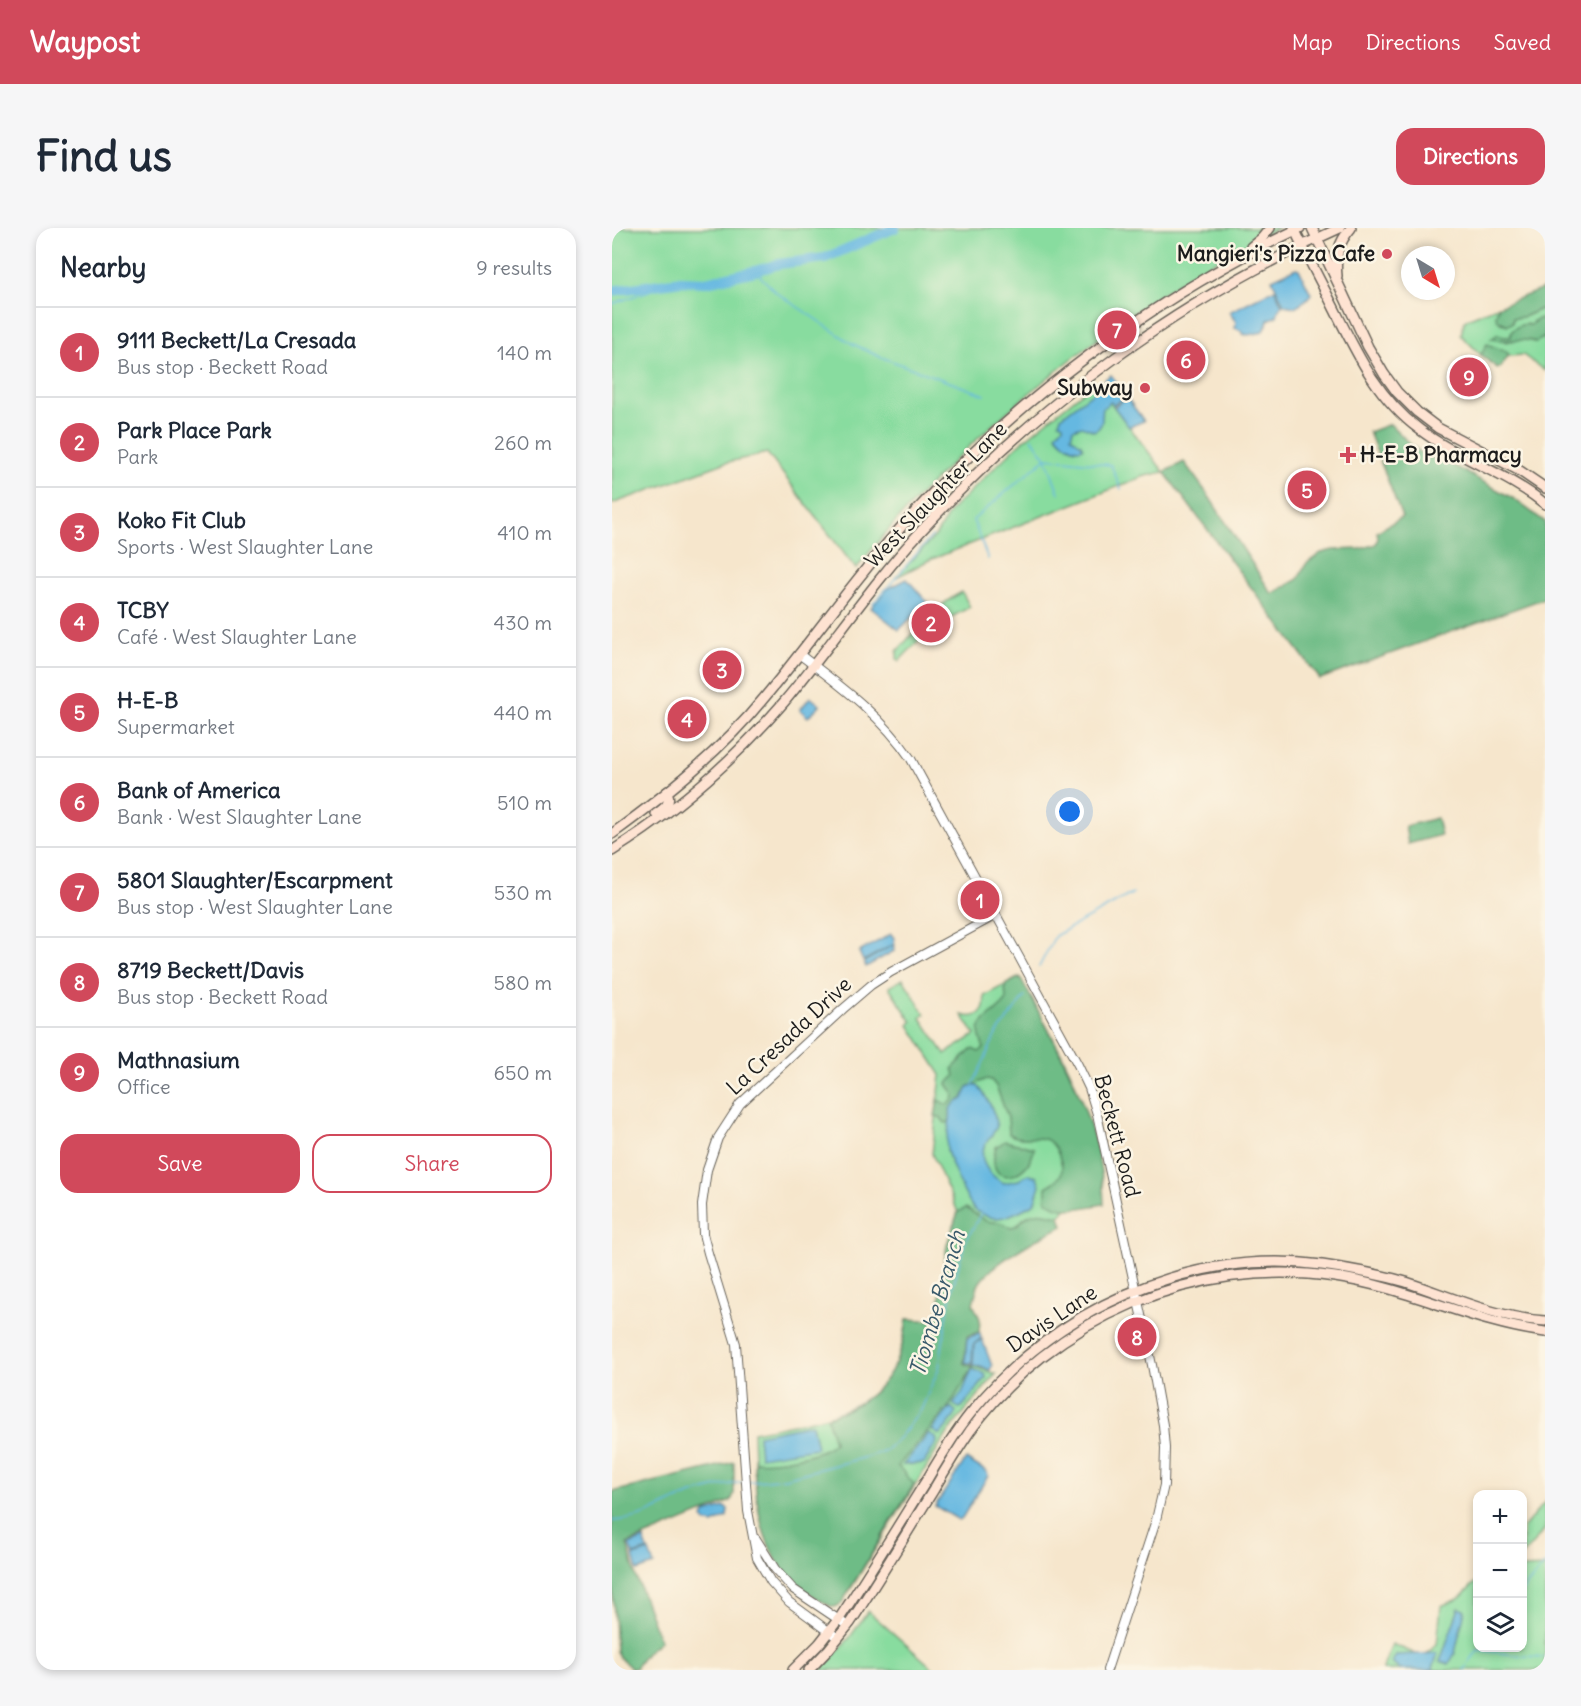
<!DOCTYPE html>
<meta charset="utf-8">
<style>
body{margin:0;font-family:Delius,sans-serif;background:#f6f6f7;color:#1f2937}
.controls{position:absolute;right:18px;bottom:18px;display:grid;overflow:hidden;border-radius:12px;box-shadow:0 3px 9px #0003}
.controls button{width:54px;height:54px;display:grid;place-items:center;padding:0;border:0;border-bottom:2px solid #e0e1e3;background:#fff;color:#1f2937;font:30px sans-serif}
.compass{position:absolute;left:789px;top:18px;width:54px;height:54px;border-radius:50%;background:#fff;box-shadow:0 3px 9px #0003;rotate:142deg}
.you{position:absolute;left:458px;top:584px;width:21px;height:21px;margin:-15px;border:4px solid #fff;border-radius:50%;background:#1a73e8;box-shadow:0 0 0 9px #1a73e833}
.badge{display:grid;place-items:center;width:39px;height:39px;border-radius:50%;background:#d1495b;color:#fff;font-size:20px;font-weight:700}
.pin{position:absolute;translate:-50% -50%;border:3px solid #fff;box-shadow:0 2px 6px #0006}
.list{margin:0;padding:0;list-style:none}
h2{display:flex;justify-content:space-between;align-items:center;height:78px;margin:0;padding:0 24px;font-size:26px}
h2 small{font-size:20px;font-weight:400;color:#747a83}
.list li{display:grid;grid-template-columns:39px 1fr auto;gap:18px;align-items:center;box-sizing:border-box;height:90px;padding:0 24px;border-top:2px solid #e0e1e3}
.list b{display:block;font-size:22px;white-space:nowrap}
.list p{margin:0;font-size:20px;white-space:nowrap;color:#747a83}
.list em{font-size:20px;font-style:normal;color:#747a83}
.actions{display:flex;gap:12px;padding:18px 24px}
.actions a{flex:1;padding:14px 0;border:2px solid #d1495b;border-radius:18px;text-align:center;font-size:21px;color:#d1495b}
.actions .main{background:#d1495b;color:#fff}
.icon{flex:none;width:33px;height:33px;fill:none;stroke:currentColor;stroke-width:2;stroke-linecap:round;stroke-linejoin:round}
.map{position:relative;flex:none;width:933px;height:1442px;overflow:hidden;border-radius:18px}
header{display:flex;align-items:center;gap:36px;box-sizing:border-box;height:84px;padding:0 30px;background:#d1495b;color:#fff}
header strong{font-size:28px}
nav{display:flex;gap:33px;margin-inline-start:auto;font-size:21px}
.intro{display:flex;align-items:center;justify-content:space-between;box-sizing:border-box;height:144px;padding:0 36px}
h1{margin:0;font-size:42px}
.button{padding:15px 27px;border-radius:18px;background:#d1495b;color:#fff;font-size:21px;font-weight:700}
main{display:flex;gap:36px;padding:0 36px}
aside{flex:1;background:#fff;border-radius:18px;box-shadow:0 3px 9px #0003}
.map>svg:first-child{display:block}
.green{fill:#88dc9f;stroke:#527c5e;stroke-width:1.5}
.forest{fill:#6ebc86;stroke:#456c51;stroke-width:1.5}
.water{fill:#65b8e1;stroke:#406a7e;stroke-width:1.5}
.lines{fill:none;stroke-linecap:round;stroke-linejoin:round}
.stream{stroke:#65b8e1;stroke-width:1.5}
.river{stroke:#65b8e1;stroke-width:10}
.tertiary-casing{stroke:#68635a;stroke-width:10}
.secondary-casing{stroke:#68635a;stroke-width:12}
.tertiary{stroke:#fff;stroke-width:8}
.secondary{stroke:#fee3d2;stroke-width:9}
.poi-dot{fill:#d1495b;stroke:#fcf5e5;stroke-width:2}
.labels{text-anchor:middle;stroke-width:5;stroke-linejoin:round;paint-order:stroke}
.poi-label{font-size:21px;font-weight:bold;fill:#1c1c1c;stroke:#fcf5e5;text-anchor:end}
.street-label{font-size:21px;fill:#1c1c1c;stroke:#fcf5e5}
.water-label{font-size:22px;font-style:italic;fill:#395a6b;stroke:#fcf5e5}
</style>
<header>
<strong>Waypost</strong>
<nav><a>Map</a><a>Directions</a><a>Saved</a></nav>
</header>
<div class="intro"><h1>Find us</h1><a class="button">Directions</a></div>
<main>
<aside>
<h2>Nearby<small>9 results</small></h2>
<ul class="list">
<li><span class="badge">1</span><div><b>9111 Beckett/La Cresada</b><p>Bus stop · Beckett Road</p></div><em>140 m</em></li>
<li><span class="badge">2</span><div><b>Park Place Park</b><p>Park</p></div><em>260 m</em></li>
<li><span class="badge">3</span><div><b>Koko Fit Club</b><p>Sports · West Slaughter Lane</p></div><em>410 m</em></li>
<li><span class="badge">4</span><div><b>TCBY</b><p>Café · West Slaughter Lane</p></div><em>430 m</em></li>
<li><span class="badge">5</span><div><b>H-E-B</b><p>Supermarket</p></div><em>440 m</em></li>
<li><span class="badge">6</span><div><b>Bank of America</b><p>Bank · West Slaughter Lane</p></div><em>510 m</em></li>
<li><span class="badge">7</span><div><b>5801 Slaughter/Escarpment</b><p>Bus stop · West Slaughter Lane</p></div><em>530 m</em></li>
<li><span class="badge">8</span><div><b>8719 Beckett/Davis</b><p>Bus stop · Beckett Road</p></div><em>580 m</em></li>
<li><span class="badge">9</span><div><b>Mathnasium</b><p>Office</p></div><em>650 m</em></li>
</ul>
<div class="actions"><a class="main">Save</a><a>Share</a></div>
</aside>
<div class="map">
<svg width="933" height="1442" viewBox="0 0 933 1442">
<rect width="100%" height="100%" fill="#fcf5e5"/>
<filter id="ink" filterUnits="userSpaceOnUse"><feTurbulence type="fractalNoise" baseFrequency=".0167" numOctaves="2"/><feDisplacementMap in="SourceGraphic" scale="12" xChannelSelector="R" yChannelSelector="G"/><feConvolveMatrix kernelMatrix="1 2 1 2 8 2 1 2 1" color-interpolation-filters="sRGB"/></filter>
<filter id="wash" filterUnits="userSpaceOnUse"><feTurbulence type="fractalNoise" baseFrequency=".008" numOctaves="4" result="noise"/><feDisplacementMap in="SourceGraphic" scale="24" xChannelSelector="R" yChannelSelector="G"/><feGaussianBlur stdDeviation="1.35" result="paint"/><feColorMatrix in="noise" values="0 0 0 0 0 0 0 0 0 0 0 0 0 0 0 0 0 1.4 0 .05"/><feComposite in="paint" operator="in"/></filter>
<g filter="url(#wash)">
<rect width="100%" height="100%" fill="#f6e6cc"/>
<!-- green -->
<g class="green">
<path d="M0,0H667C599,31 538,72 478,117C392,182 311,256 244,341L155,225L112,235L0,276Z"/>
<polygon points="887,78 884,87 888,95 896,97 900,95 901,90 911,89 933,79 933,91 921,93 919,97 913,96 899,106 899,109 892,109 886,106 893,114 911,111 922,114 933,109 933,143 911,127 897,128 874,118 869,127 849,107 852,94 855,91"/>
<polygon points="483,154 552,244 533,248 315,333 283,350 324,307 339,282 407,216"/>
<path d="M350,364L358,379L319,400L287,433L285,431V423C305,401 323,378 350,364Z"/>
<path d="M408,749C424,780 443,811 458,843C474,880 483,918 491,958L452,982L448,988L443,987L378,1028L358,1067L352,1135L384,1146L339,1200L229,1376L223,1379L218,1378C207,1371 194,1364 184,1355C141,1316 143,1257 141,1204C218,1188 284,1186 295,1091L325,1093L335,1017L346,984L320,926L329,847L297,797L300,794L277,759L291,751L313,786L309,790L333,826L363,807L350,787C365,792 375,783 372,768Z"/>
<polygon points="933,1274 933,1301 911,1327 911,1300"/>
<polygon points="933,1339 933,1442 770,1442 780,1416 811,1429 825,1416 829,1378 848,1370 865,1353 866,1420 910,1420 911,1340"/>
<polygon points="256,1383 323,1442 209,1442 238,1409"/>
</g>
<!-- forest -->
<g class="forest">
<polygon points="933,60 933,79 911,89 901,90 900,95 896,97 885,92 884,87 887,78"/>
<path d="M925,91H933V109L924,114C909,109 895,115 879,111L886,106L892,109H899V104C905,98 910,95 919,97Z"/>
<polygon points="875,116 895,124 897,127 888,140 885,140 869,127"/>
<path d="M778,196C794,211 809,232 832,232L902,271L933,294V370L708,451L552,244L572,234L594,264L660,366L686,351L694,336L709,325L721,322L748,321L764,316L766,310L765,304L790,289L757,204Z"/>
<polygon points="825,590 829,607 796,616 793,598"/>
<path d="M408,749C446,820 490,893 492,976C472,979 450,987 434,972V959C445,953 453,948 449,934C438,895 417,918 397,906L396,890L384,858L379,852L375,851L356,859L351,871L339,884L340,888L337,894L333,895L328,889L323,888L326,872L335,877L341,872L342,866L335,856L343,848L341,840L360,821L367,824L372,820C358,791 378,793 394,773L393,757Z"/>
<path d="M393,913L422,920C419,952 371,962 384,919Z"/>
<path d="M354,980L374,993L390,995L398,999C407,999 407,993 414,989C428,980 436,987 448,988L451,998C429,1008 382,1034 368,1054C364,1060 363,1069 361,1076L368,1091L367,1104L355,1108L352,1135L361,1139L338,1177L286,1238L302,1256L229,1376L223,1379L218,1378C207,1371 193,1364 183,1355C149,1323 144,1278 142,1233C159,1235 212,1228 222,1214L215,1189C266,1174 289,1143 295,1091L325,1093L335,1017L346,984Z"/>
<polygon points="122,1234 122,1266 119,1273 15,1316 24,1349 48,1413 35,1424 23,1440 20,1441 7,1429 4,1423 0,1348 0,1264"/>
</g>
<!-- water -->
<g class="water">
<polygon points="684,40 687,41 699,66 694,72 683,79 672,77 660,51"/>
<path d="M663,61L670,77L667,81L665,88L656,92C655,95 655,98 653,101C648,106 636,108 630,106V103L623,100L624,94L617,84Z"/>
<path d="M499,147L514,169L501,177L499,174L491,180C489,190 493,198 482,203L470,198L461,201L459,209L469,216L471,220C461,224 449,214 444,206L451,199V196L447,194L449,189L487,160L493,154L492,152Z"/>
<polygon points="515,170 532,193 517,199 502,179"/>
<polygon points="295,351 315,374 287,402 259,380 275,361"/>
<polygon points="198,469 208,477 196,489 188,482"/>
<polygon points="279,706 282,710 282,723 254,739 252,734 281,717 251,733 247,724"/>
<path d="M360,857L366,858C375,869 383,884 385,898C382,906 375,912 372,919C366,934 379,949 392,955L407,952L416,946L425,949L428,957L422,976C411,981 395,991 383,990C377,990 366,985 362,981C355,974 337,932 335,922C333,907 340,894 338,881L344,874L351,871L356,859Z"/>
<polygon points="368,1105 369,1110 361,1117 360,1136 353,1134 355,1110"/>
<polygon points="370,1111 380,1138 378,1142 361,1137 362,1116"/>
<polygon points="360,1141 373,1146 374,1150 350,1179 347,1180 341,1176 350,1165"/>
<polygon points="339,1179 344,1184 343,1188 329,1206 326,1206 320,1202"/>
<polygon points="200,1196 205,1220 148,1229 146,1207"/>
<polygon points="317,1205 324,1210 325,1214 312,1235 291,1237"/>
<polygon points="354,1231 375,1244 376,1248 350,1290 347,1292 323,1278"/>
<polygon points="112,1279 116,1281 115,1289 101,1296 93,1294 91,1290 93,1285"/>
<polygon points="32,1311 36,1322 21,1327 17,1317"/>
<polygon points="37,1323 42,1337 25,1343 21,1328"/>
<polygon points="847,1380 853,1382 843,1425 837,1436 828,1433"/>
<polygon points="826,1425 821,1440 823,1442 788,1442 780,1435 784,1427"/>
</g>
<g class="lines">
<!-- stream -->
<g class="stream">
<polyline points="143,43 165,65 239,115 266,128 373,167"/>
<polyline points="0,76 42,61 43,56"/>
<polyline points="420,210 434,230 447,265"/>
<polyline points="376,331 361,292 434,230 499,237 509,261"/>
<polyline points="261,376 320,308"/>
<polyline points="427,739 443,708 521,665"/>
<polyline points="361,857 383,808 413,768"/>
<polyline points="136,1254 173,1250 258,1228 274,1222 288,1209 309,1182 327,1140 338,1069 352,1017 369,985"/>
<path d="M0,1293C30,1291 41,1283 67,1271C87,1263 110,1257 131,1254"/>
<polyline points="910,1363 933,1336"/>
<polyline points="852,1442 866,1422 911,1428 933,1429"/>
</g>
<!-- river -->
<polyline class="river" points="0,63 69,53 94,54 143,43 167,36 213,30 283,0"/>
</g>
</g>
<g filter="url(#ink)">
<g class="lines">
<defs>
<g id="tertiary">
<path d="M187,426C229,458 269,487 299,531L466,837L477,860L485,886L540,1137L551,1197L553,1220L552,1257L544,1292L495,1442"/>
<polyline points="144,1311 163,1341 181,1361 236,1398"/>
<polyline points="226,1410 177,1374 159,1354 145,1330 136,1283 124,1116 96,1025 91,1006 90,977 95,942 106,910 128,876 231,781 259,757 279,744 384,687"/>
</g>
<g id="secondary">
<path d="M682,0C694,27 708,52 721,78C744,124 765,170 807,201C846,231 895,245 933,276"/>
<polyline points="700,0 756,119 772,146 785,164 805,184 826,200 908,243 933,260"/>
<polyline points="639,19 650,10 658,0"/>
<path d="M725,48C723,29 726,15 739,0"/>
<path d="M44,586C53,580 60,575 55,564"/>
<path d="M0,606C55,566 109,523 152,470C200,413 242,351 292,296C401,174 540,70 688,0"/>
<path d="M0,623C65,582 122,532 172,474C219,418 259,357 309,303C426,175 570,70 728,0"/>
<path d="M181,1442L207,1416L229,1388C259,1343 287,1296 316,1250C329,1228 342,1206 358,1186C441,1082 576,1020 710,1037C738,1041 766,1046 794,1054C839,1069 885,1090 933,1093"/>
<path d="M197,1442L217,1421L238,1395C267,1351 294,1306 322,1261C333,1242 345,1222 358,1203C440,1090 585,1028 723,1049C795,1059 861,1095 933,1104"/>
</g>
</defs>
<!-- tertiary casing -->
<use href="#tertiary" class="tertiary-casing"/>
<!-- secondary casing -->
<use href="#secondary" class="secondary-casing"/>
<!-- tertiary -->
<use href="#tertiary" class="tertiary"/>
<!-- secondary -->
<use href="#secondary" class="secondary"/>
</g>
</g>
<!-- markers -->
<g class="poi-dot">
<circle cx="775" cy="26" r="6"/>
<circle cx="533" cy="160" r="6"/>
<path d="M733 218h6v6h6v6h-6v6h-6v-6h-6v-6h6z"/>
</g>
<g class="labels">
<!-- poi labels -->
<g class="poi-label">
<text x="763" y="33">Mangieri's Pizza Cafe</text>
<text x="521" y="167">Subway</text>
<text x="748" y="234" text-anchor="start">H-E-B Pharmacy</text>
</g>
<!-- street labels -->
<g class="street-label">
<text transform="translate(324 267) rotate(-46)" y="7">West Slaughter Lane</text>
<text transform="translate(177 808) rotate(-43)" y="7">La Cresada Drive</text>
<text transform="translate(505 908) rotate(75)" y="7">Beckett Road</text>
<text transform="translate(440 1091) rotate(-34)" y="7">Davis Lane</text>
</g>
<!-- water labels -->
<g class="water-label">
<text transform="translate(325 1075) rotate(-74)" y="8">Tiombe Branch</text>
</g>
</g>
</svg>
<div class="controls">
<button>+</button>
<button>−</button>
<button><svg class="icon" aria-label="layers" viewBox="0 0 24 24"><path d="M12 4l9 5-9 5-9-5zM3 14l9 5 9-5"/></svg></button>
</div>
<svg class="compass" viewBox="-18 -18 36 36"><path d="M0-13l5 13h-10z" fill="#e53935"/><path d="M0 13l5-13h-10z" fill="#747a83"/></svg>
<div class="you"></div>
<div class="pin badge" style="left:368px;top:672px">1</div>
<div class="pin badge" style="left:319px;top:395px">2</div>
<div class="pin badge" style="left:110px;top:442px">3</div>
<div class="pin badge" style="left:75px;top:491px">4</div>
<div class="pin badge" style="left:695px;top:262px">5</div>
<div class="pin badge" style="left:574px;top:132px">6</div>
<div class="pin badge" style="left:505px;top:102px">7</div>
<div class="pin badge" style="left:525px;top:1109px">8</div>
<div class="pin badge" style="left:857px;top:149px">9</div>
</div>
</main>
